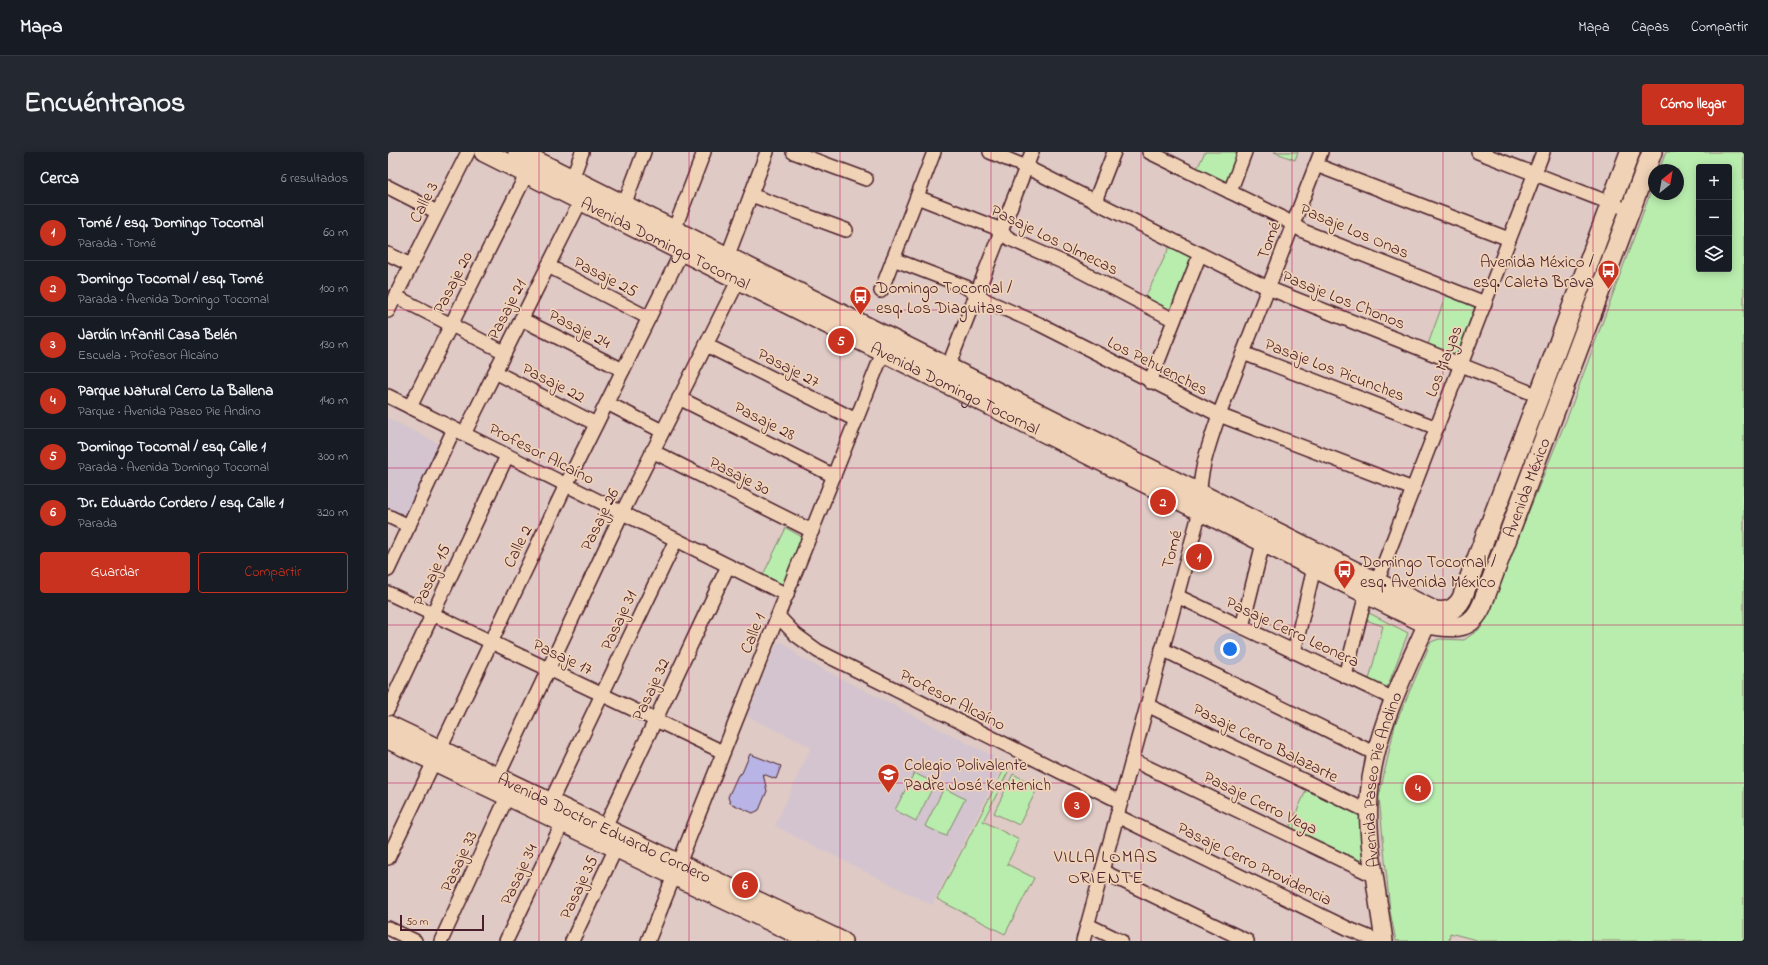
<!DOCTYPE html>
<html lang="es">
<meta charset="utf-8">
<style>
body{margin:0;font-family:"Indie Flower",sans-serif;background:#242831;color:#f1f3f6}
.controls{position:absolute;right:12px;top:12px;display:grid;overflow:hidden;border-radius:4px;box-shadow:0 2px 10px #0003}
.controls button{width:36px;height:36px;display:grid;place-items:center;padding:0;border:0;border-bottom:1px solid #363941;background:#171b24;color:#f1f3f6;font:20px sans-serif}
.compass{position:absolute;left:1260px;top:12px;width:36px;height:36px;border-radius:50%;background:#171b24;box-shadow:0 2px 10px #0003;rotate:31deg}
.scale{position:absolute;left:12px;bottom:10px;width:84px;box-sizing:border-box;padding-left:4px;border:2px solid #4a1f2b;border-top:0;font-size:11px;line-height:14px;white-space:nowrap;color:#4a1f2b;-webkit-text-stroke:3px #f0d3b7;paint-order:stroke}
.you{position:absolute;left:842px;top:497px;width:14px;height:14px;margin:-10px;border:3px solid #fff;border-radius:50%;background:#1a73e8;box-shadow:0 0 0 6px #1a73e833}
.badge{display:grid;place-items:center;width:26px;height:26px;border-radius:50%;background:#c8321e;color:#fff;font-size:13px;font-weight:700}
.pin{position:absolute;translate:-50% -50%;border:2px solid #fff;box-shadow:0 1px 4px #0006}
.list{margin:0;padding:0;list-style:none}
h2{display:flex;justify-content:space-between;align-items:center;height:52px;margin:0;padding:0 16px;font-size:17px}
h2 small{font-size:13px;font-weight:400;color:#9ea1a6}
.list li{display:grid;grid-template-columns:26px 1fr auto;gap:12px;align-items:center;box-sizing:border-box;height:56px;padding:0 16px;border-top:1px solid #363941}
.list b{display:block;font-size:15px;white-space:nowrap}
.list p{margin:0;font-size:13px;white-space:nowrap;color:#9ea1a6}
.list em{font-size:13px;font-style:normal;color:#9ea1a6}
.actions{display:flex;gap:8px;padding:12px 16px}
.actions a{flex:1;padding:9px 0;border:1px solid #c8321e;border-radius:4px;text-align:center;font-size:14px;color:#c8321e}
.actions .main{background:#c8321e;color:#fff}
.icon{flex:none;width:22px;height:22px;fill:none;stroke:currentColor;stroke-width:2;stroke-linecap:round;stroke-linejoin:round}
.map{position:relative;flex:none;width:1356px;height:789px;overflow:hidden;border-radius:4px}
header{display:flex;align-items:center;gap:24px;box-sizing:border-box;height:56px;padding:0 20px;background:#171b24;border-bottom:1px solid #363941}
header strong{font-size:19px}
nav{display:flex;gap:22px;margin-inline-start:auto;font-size:14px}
.intro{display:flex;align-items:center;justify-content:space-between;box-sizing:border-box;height:96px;padding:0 24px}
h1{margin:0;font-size:28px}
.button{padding:10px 18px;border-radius:4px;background:#c8321e;color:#fff;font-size:14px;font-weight:700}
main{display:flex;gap:24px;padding:0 24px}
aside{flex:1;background:#171b24;border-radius:4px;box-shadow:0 2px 10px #0003}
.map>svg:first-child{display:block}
.built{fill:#d3c4cf}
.green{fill:#b9edae;stroke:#82866c;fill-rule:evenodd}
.building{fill:#b8b5e6;stroke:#4a1f2b}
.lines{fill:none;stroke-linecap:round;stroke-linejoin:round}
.minor-casing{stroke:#4a1f2b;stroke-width:16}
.tertiary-casing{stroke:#4a1f2b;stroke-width:20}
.secondary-casing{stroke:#4a1f2b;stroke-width:22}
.minor{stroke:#f0d3b7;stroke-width:13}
.tertiary{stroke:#f0d3b7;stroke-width:17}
.secondary{stroke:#f0d3b7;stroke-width:19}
.grid{fill:none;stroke:#c2185b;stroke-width:1;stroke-opacity:0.55}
.labels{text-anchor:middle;stroke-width:3.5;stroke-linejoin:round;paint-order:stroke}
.street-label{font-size:17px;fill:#4a1f2b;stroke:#f0d3b7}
.poi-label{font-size:17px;fill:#4a1f2b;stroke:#f0d3b7;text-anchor:start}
.neighbourhood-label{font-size:18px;letter-spacing:1px;fill:#4a1f2b;stroke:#f0d3b7}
</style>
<header>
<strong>Mapa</strong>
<nav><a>Mapa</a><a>Capas</a><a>Compartir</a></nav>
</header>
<div class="intro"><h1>Encuéntranos</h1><a class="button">Cómo llegar</a></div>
<main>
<aside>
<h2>Cerca<small>6 resultados</small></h2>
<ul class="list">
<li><span class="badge">1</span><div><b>Tomé / esq. Domingo Tocornal</b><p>Parada · Tomé</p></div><em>60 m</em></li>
<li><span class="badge">2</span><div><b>Domingo Tocornal / esq. Tomé</b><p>Parada · Avenida Domingo Tocornal</p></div><em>100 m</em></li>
<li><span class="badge">3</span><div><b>Jardín Infantil Casa Belén</b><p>Escuela · Profesor Alcaíno</p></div><em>130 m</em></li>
<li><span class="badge">4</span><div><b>Parque Natural Cerro La Ballena</b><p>Parque · Avenida Paseo Pie Andino</p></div><em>140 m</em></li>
<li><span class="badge">5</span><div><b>Domingo Tocornal / esq. Calle 1</b><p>Parada · Avenida Domingo Tocornal</p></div><em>300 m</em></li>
<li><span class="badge">6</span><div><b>Dr. Eduardo Cordero / esq. Calle 1</b><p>Parada</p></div><em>320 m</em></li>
</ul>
<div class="actions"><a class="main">Guardar</a><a>Compartir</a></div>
</aside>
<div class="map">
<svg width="1356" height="789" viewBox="0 0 1356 789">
<rect width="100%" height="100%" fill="#dfcac5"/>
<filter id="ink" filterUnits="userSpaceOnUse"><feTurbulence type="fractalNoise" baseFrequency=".025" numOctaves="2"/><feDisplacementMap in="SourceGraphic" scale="8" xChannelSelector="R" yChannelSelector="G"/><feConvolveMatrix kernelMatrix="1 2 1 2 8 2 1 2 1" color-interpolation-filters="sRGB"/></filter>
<g filter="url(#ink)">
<!-- built -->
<g class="built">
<polygon points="0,266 53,293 18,364 0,355"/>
<polygon points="395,490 413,506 616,610 544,753 387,674 423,595 359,564 389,491"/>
</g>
<!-- green -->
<g class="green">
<polygon points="817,0 852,0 839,35 808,19"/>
<polygon points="886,0 910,0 907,8"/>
<path d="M1278,0H1356V789H1092L1062,781L1061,789H1008L1002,759L991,645L1007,573L1043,490L1051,487L1076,488L1093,476L1181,261L1266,31V42H1290V18H1271ZM1311,15H1341V117H1311Z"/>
<polygon points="783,92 807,104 782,162 756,148"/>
<polygon points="1058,143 1087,154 1068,206 1039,195"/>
<polygon points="398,376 414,385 394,435 374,425"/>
<polygon points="981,461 1020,481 999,536 981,528 995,474 978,468"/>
<polygon points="620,610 624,612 595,669 631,688 619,712 646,726 617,782 549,747"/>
<polygon points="526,621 547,631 528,669 507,658"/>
<polygon points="625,622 650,635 631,673 606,661"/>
<polygon points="921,632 971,660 977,715 901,677"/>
<polygon points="556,636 577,647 558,684 537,674"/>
</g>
<!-- building -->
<polygon class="building" points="362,602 393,614 388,627 375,622 379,639 371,658 365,661 342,651 340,645 350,623 354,621"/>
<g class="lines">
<defs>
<g id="minor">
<polyline points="405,0 478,27"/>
<polyline points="602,0 638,15 880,136 1151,244"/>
<polyline points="761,0 893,65 915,79 1097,151"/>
<polyline points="1090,0 1230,54"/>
<polyline points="928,13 1121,87"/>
<polyline points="184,27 194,0"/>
<polyline points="0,35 49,60"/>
<polyline points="842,40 857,0"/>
<polyline points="363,43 458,78"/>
<polyline points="529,45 606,75 622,87 679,112 786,168"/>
<polyline points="707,49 726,0"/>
<polyline points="236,53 256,0"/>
<polyline points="286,78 316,0"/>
<polyline points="0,102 23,113"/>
<polyline points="505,107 578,135 599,149 651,172 831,263 1025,337"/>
<polyline points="337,111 379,0"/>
<polyline points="160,114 261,166"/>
<polyline points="493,139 546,0"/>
<polyline points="7,144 116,200"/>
<polyline points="0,159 80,0"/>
<polyline points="133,167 235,218"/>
<polyline points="318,193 468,268"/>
<polyline points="855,201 1049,276"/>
<polyline points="560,215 644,0"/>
<polyline points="107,220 208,272"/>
<polyline points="762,230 812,102"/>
<polyline points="0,244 399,443"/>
<polyline points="291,246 446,324"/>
<polyline points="219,251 274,279"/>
<polyline points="22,255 139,21"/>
<polyline points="76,282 193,48"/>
<polyline points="264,299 424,379"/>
<polyline points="0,364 21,374"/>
<polyline points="0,418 66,277"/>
<polyline points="989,430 1155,0"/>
<polyline points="0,441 335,600"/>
<polyline points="789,444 1006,547"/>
<polyline points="390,464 408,483 430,499 733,650"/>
<polyline points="854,475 875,391"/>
<polyline points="774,497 988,602"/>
<polyline points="906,500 926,416"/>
<polyline points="957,524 978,442"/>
<polyline points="759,553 981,660"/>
<polyline points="0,557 119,304"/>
<polyline points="744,608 987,724"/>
<polyline points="110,624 234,361 351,127"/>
<polyline points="163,649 288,388"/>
<polyline points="729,664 961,777 990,789"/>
<polyline points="217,675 340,414"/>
<polyline points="0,706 178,333 294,99"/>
<polyline points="714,719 859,789"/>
<polyline points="700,773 733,789"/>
<polyline points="0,776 27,789"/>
<polyline points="53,789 119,645"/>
<polyline points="118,789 175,670"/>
<polyline points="184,789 228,696"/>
<polyline points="260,789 498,193"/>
<path d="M695,789L812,359C809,325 820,295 831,263L933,0"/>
</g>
<g id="tertiary">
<path id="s1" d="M0,572L455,789"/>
<polyline points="0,588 422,789"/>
<path id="s2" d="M996,789C990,744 978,688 981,644C986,578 1018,520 1044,460"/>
</g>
<g id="secondary">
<path id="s3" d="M96,0L1039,472C1064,475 1082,481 1094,453L1264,0"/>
<path d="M130,0L1044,458C1057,462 1068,458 1074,446L1151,244L1242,0"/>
</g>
</defs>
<!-- minor casing -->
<use href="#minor" class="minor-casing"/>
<!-- tertiary casing -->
<use href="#tertiary" class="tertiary-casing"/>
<!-- secondary casing -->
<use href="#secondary" class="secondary-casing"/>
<!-- minor -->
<use href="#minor" class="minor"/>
<!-- tertiary -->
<use href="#tertiary" class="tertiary"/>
<!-- secondary -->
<use href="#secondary" class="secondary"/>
</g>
</g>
<!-- grid -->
<path class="grid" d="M151,0V789M301,0V789M452,0V789M603,0V789M753,0V789M904,0V789M1055,0V789M1205,0V789M0,158H1356M0,316H1356M0,473H1356M0,631H1356"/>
<!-- icons -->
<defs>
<symbol id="bus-pin" viewBox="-11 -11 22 30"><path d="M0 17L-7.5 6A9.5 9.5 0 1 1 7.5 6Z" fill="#c8321e" stroke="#f0d3b7"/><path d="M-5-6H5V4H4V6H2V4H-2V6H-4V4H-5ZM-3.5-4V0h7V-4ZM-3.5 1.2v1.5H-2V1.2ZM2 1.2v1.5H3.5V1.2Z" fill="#fff"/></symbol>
<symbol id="school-pin" viewBox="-11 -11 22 30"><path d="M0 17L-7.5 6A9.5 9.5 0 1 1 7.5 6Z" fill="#c8321e" stroke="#f0d3b7"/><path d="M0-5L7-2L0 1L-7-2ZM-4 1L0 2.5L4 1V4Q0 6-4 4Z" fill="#fff"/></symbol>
</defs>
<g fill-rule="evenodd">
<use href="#bus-pin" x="1208" y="106" width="25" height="34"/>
<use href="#bus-pin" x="460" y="132" width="25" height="34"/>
<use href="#bus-pin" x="944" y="406" width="25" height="34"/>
<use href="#school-pin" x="488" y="610" width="25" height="34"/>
</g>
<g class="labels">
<!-- street labels -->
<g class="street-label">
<text transform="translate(35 50) rotate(-63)" y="6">Calle 3</text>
<text transform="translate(967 78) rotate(23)" y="6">Pasaje Los Onas</text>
<text transform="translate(667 87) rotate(26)" y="6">Pasaje Los Olmecas</text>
<text transform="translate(880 88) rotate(-69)" y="6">Tomé</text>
<text dy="6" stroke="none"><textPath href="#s3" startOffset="203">Avenida Domingo Tocornal</textPath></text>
<text transform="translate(218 124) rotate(27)" y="6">Pasaje 25</text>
<text transform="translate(64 130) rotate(-63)" y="6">Pasaje 20</text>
<text transform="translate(956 147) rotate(22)" y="6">Pasaje Los Chonos</text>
<text transform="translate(118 157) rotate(-63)" y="6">Pasaje 21</text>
<text transform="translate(192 176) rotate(27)" y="6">Pasaje 24</text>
<text transform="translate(1055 209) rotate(-69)" y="6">Los Mayas</text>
<text transform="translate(770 213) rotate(27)" y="6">Los Pehuenches</text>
<text transform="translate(401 215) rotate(27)" y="6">Pasaje 27</text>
<text transform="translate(947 217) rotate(21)" y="6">Pasaje Los Picunches</text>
<text transform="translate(166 230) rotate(27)" y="6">Pasaje 22</text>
<text dy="6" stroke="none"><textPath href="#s3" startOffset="527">Avenida Domingo Tocornal</textPath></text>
<text transform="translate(377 268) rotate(27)" y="6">Pasaje 28</text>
<text transform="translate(154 301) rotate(27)" y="6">Profesor Alcaíno</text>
<text transform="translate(352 323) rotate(27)" y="6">Pasaje 30</text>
<text dy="6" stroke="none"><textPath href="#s3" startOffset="1245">Avenida México</textPath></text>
<text transform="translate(211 367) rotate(-64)" y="6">Pasaje 26</text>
<text transform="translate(129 394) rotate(-64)" y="6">Calle 2</text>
<text transform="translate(783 397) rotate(-75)" y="6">Tomé</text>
<text transform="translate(43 423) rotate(-65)" y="6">Pasaje 15</text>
<text transform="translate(230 468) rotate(-65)" y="6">Pasaje 31</text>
<text transform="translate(905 479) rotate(25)" y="6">Pasaje Cerro Leonera</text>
<text transform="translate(364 481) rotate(-68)" y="6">Calle 1</text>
<text transform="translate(175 504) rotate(25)" y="6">Pasaje 17</text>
<text transform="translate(262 537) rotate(-65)" y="6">Pasaje 32</text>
<text transform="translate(565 547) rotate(27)" y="6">Profesor Alcaíno</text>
<text transform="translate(878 590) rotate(26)" y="6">Pasaje Cerro Balazarte</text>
<text dy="6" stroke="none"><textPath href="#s2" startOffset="164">Avenida Paseo Pie Andino</textPath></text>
<text transform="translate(873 650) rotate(26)" y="6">Pasaje Cerro Vega</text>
<text dy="6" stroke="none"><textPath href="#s1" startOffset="240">Avenida Doctor Eduardo Cordero</textPath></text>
<text transform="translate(70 709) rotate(-65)" y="6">Pasaje 33</text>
<text transform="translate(867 711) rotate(26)" y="6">Pasaje Cerro Providencia</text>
<text transform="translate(130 722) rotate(-65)" y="6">Pasaje 34</text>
<text transform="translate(190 735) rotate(-65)" y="6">Pasaje 35</text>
</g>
<!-- poi labels -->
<g class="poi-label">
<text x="1206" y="115" text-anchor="end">Avenida México /<tspan x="1206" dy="20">esq. Caleta Brava</tspan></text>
<text x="488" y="141">Domingo Tocornal /<tspan x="488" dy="20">esq. Los Diaguitas</tspan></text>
<text x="972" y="415">Domingo Tocornal /<tspan x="972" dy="20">esq. Avenida México</tspan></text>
<text x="516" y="618">Colegio Polivalente<tspan x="516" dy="20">Padre José Kentenich</tspan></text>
</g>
<!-- neighbourhood labels -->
<g class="neighbourhood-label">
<text x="718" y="710">VILLA LOMAS<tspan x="718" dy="21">ORIENTE</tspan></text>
</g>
</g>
</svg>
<div class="controls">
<button>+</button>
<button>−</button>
<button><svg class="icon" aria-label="layers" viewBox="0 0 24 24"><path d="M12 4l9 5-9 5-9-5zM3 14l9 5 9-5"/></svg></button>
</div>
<svg class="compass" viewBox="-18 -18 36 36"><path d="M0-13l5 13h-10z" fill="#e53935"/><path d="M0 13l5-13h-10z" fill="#9ea1a6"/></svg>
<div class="scale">50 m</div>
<div class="you"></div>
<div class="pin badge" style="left:811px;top:405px">1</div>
<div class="pin badge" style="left:775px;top:350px">2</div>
<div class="pin badge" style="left:689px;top:653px">3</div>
<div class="pin badge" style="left:1030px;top:636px">4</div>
<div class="pin badge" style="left:453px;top:189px">5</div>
<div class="pin badge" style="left:357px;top:733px">6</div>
</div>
</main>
